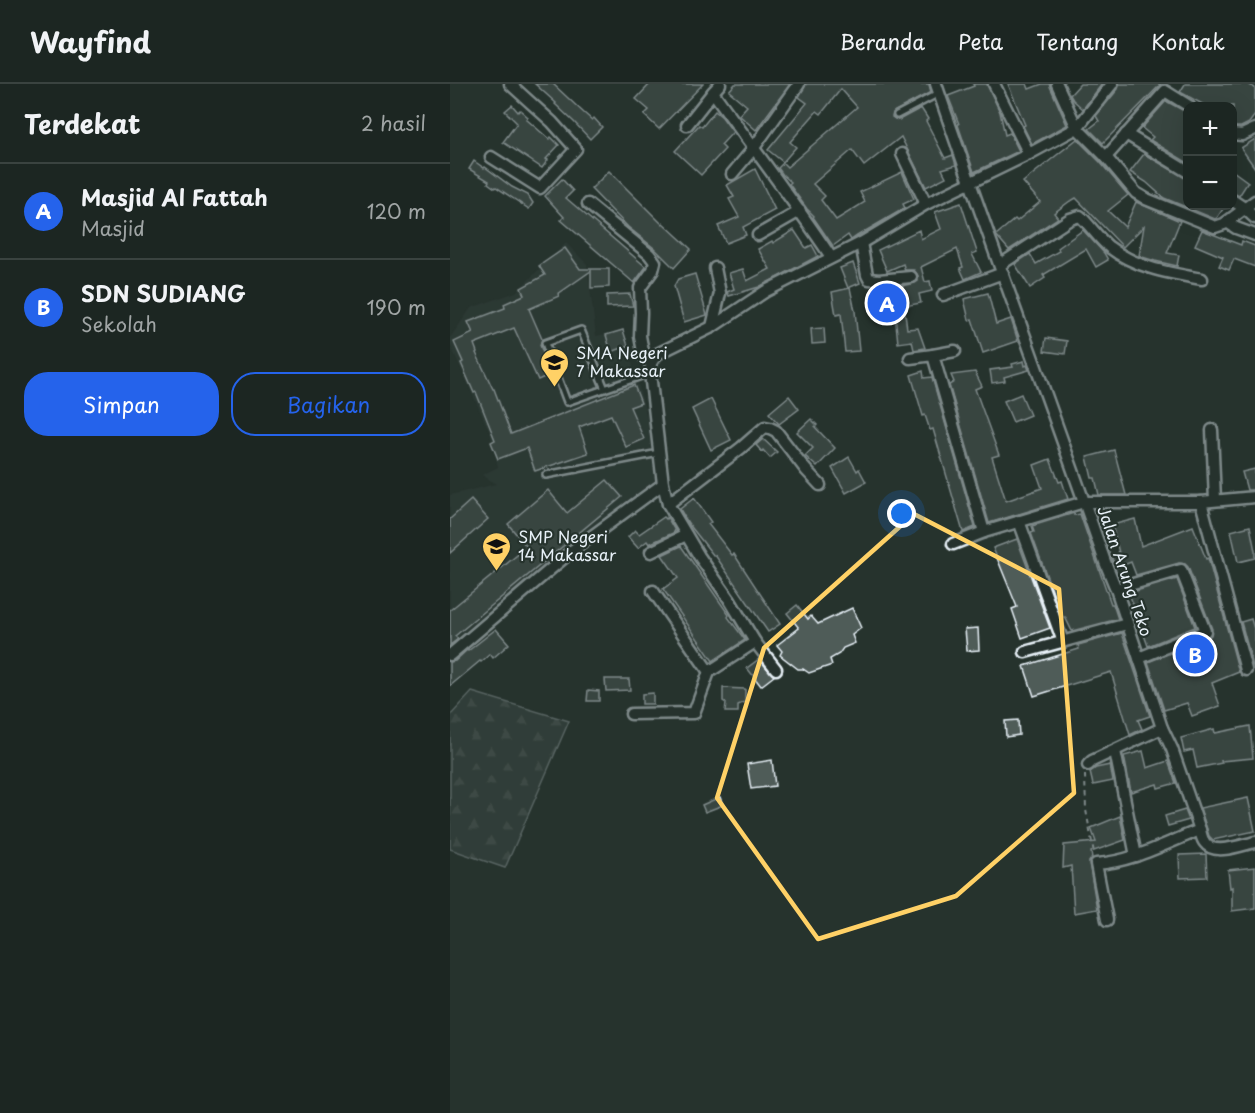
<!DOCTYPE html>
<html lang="id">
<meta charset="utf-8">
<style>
body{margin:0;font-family:"Playpen Sans",sans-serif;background:#252e2a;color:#f1f3f6}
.controls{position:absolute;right:18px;top:18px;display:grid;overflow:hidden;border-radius:12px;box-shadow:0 6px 24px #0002}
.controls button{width:54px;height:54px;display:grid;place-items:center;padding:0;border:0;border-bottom:2px solid #3a4340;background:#1c2622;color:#f1f3f6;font:30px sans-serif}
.you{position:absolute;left:452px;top:430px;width:21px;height:21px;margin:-15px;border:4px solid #fff;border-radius:50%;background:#1a73e8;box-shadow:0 0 0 9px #1a73e833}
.badge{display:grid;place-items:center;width:39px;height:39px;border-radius:50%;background:#2563eb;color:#fff;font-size:20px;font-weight:700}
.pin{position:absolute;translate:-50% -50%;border:3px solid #fff;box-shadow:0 2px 6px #0006}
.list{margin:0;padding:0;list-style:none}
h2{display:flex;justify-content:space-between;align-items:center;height:78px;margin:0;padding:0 24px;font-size:26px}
h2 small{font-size:20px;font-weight:400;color:#a0a5a5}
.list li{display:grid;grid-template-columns:39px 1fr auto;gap:18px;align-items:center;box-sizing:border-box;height:96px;padding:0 24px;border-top:2px solid #3a4340}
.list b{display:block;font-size:22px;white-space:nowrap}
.list p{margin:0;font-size:20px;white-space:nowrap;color:#a0a5a5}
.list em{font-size:20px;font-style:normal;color:#a0a5a5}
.actions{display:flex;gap:12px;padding:18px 24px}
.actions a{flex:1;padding:14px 0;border:2px solid #2563eb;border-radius:24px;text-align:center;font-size:21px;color:#2563eb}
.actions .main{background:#2563eb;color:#fff}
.map{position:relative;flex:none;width:805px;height:1029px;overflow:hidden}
header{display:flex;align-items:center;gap:36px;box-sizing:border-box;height:84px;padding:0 30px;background:#1c2622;border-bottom:2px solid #3a4340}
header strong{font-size:28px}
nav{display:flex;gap:33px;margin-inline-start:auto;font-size:21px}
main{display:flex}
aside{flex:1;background:#1c2622}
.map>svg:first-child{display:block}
.built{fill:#333f3a}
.forest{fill:url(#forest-firs);stroke:#939ea0;stroke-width:1.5}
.building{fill:#505c59;stroke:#e8f1f8;stroke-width:1.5}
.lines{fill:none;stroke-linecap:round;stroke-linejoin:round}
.lane-casing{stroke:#e8f1f8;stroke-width:10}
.street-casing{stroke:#e8f1f8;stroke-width:15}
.path{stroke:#e8f1f8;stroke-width:2;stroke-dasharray:4.5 4.5;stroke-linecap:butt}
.lane{stroke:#26332d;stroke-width:5}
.street{stroke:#26332d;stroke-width:10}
.marked{fill:none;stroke:#ffd166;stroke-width:4.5;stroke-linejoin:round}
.labels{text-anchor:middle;stroke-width:4.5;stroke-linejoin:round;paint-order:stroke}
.poi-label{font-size:16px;fill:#e8f1f8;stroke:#26332d;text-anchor:start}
.street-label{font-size:16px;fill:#e8f1f8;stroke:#26332d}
</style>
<header>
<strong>Wayfind</strong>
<nav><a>Beranda</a><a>Peta</a><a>Tentang</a><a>Kontak</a></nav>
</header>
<main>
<aside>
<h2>Terdekat<small>2 hasil</small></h2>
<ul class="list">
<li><span class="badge">A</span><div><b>Masjid Al Fattah</b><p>Masjid</p></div><em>120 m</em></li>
<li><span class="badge">B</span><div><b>SDN SUDIANG</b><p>Sekolah</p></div><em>190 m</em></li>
</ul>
<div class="actions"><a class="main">Simpan</a><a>Bagikan</a></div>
</aside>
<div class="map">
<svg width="805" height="1029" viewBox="0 0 805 1029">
<defs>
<pattern id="forest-firs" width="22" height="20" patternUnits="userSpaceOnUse" patternTransform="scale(1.5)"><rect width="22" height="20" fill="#3e4b47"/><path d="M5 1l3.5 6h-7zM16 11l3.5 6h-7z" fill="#5a6562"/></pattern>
</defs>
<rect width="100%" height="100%" fill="#26332d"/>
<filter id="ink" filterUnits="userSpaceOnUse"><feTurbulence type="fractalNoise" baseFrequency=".0167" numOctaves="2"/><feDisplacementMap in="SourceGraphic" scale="12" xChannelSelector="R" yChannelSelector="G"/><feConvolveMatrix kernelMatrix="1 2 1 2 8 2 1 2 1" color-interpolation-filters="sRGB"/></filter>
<g filter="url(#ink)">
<!-- built -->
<polygon class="built" points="116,159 137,180 146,252 173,246 203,355 202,370 209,395 0,564 0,411 46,400 32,391 48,383 40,349 0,260 0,254 21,224 66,208"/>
<!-- forest -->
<polygon class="forest" points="22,608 119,637 55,784 0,765 0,632"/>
<!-- building -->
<g class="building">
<polygon points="85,0 103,0 134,29 142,36 144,34 152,43 140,55 124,38 105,20 106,19"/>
<polygon points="200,0 253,0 209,45 194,31 199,26 186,15"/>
<polygon points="285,0 340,0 306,46 289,31 297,22 279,7"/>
<polygon points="356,0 479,0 481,8 445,27 443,29 442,33 445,35 449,36 471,24 478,35 476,37 495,74 503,71 506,81 492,85 496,93 476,103 451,53 414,82 402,66 363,100 375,112 371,116 386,136 415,118 410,108 452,88 464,115 453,120 455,124 407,152 401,156 398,151 383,162 363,133 364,132 357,125 339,100 341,98 333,91 328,84 333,79 337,83 407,23 391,5 371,30 367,27 340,58 346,63 333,78 318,66 357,19 349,13"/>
<polygon points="523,0 537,0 550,28 555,51 560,49 569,67 524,88 508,41 509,40 498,12 524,2"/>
<polygon points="558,0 577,0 579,5 592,0 599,0 617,41 582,60 573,42 575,41"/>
<polygon points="630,0 652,0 633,25 623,16 620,11"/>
<polygon points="669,0 711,0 653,59 639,45 649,37 646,32 668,5"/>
<polygon points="735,0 798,0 805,4 805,31 799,39 791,43 783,43 783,22 756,22 730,8"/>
<polygon points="716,17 738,29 738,79 700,56 703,53 692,44"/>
<polygon points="62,21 68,28 70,26 78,33 76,35 99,55 101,53 109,61 96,75 98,76 92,84 53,58 67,39 55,27"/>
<polygon points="265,27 272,33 283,48 271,61 275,65 251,91 225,67 249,41 252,43"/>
<polygon points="627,55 650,78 678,111 658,127 675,143 686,118 730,137 717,169 729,171 727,182 705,177 689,172 694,142 673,163 626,114 621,117 620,117 604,129 608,134 559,166 546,151 565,135 567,137 590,118 573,98"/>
<polygon points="805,55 805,84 791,64"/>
<polygon points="694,70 738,95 738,122 775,122 767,134 765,135 714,114 696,98 680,88"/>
<polygon points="24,77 34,84 35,83 62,103 78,111 83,119 79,125 46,103 45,104 38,99 39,97 19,85"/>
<polygon points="305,85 325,126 293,143 296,151 276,159 268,142 289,133 279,115 284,113 277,101"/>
<polygon points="159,87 212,140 213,139 241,165 224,184 204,164 178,143 141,105"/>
<polygon points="783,87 798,98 789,112 783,109"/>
<polygon points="112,95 123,107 116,114 196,183 184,199 111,136 114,133 95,112"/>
<polygon points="511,119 527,168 522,170 531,188 515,195 510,184 513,183 507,165 471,183 475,198 480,197 482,207 469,210 471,219 454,222 457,245 468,244 475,264 464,266 462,257 448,259 445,230 425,233 422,210 452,206 451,202 465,199 468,197 468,192 464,186 455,186 453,180 437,187 428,166 469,146 471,155 491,145 485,128"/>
<polygon points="344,146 356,164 362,161 368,172 309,203 279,212 277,208 284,205 279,189 293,185 297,197 320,185 308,165 322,157 323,159"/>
<polygon points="633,146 654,169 658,176 646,183 636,165 593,191 595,194 580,204 565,180 580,170 586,180 609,167 608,164"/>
<polygon points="752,146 791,161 792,157 805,162 805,183 784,175 779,186 769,182 773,173 745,161"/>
<polygon points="115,164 130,185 159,185 159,203 141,204 141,187 108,210 109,212 79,225 92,255 90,261 101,290 88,296 64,244 24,260 27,268 26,269 43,305 44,305 61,350 184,301 191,319 180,323 194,355 176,363 161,331 129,343 138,369 85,387 77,364 48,375 41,358 45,356 26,308 24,309 11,279 13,278 4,258 23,249 18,238 55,224 54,220 74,211 71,204 95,191 89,182"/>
<polygon points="403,179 410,199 398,204 390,184"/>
<polygon points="245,190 257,231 234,238 224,202 228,195"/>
<polygon points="400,204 405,227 409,267 395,268 391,230 386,231 382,208"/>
<polygon points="538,209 546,240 561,235 568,257 533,269 522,235 519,236 514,215"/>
<polygon points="180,210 183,222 157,223 157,211"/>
<polygon points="374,244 375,259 362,260 361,245"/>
<polygon points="173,246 178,262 161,268 156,251"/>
<polygon points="596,254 617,257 615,270 594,267"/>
<polygon points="574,277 575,282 577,281 579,286 554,293 555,297 542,299 540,286 563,283 562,280"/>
<polygon points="473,287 474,294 482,293 525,443 513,448 483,345 480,346 475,331 473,332 461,291"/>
<polygon points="525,288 532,302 525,305 549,371 542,373 556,417 592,404 584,381 600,375 609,398 612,397 618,415 539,439 499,301 504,298 501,291"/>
<polygon points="571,310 580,331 563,338 554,317"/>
<polygon points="339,312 349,325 329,340 319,329"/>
<polygon points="261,315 281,356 261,366 242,325"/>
<polygon points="361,335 367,341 365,343 385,364 367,383 355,372 363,364 347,348"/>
<polygon points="313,355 327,368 320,374 313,366 312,368 306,361"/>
<polygon points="664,366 676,411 649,411 645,394 642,394 637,373"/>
<polygon points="399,373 407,387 409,385 416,398 396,409 382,384"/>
<polygon points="805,385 805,406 797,406 792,388"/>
<polygon points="157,396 172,413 5,552 8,555 0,561 0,526 77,463 58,440 98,406 117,429"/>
<polygon points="244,414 261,438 258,440 282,471 284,470 330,540 318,548 265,471 264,472 238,439 230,425"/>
<polygon points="21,416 38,435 0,469 0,435"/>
<polygon points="624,429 624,431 630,430 661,520 663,520 668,535 622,547 615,533 612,534 581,449 584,448 582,442"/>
<polygon points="214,433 216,435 217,433 225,447 223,449 199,460 197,457 188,464 178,453 185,446 189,450"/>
<polygon points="685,435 691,462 743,442 756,475 758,474 789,588 762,599 770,622 742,632 737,619 714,626 698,578 758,554 761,551 762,545 738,483 735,480 729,479 686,491 681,478 666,484 661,472 669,469 662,441"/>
<polygon points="800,442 805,467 805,474 788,478 781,447"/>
<polygon points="567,455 600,544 572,554 562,525 567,523 543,464"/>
<polygon points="231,462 279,531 278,533 295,556 263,577 213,505 228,494 212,471"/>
<polygon points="727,495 745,543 698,562 679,509"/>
<polygon points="347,521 358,535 361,532 368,540 402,524 411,544 402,551 405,559 393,564 389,570 380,575 382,581 359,589 353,585 348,585 330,571 332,567 327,561 349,544 337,529"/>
<polygon points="801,535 805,548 805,581 803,582 791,538"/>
<polygon points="528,544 529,566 517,567 515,545"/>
<polygon points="46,545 59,560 43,574 40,570 31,578 30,577 0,602 0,578 5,577 17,566 18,567"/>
<polygon points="672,549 700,632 688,636 692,645 680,651 661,588 584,612 574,582 629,565 628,561"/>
<polygon points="309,575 324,592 311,602 297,584"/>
<polygon points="155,595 179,595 180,606 156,607"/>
<polygon points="273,604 295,605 295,618 288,621 288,628 275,628 276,619 273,617"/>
<polygon points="138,606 149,607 149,617 137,617"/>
<polygon points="203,609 203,620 192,620 192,610"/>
<polygon points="568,636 569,651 556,653 555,637"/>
<polygon points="800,642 803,674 771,677 772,679 747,684 743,666 734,668 731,654 764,645 765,649"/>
<polygon points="693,667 697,684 718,677 726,699 708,704 707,700 681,708 674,672"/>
<polygon points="322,676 325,702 301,705 297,680"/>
<polygon points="660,681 663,697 643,701 640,688 646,684"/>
<polygon points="270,713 273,721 255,728 252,721"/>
<polygon points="798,714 805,747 763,756 759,752 750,724"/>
<polygon points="735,726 739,736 718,742 715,732"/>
<polygon points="670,732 675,756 641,768 642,774 639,778 647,825 624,829 621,782 613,784 614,761 646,758 641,744"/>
<polygon points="756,770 757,793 730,794 729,771"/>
<polygon points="805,783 805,824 782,827 782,803 780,804 778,786"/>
</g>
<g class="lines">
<defs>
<g id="lane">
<polyline points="447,31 489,9"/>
<polyline points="155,305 131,246 95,259 117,318 200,289"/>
<polyline points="96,391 209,369"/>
</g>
<g id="street">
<path d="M270,0L263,8C302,63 344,117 381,173"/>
<path d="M486,0C540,160 600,318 655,478L666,505L712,644L642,677L638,681"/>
<polyline points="544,0 579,70"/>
<polyline points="662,0 627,44 656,73 686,109 696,115 765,143 774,140 805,117"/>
<polyline points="237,41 263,8"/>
<polyline points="676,50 738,88"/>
<polyline points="782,50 792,51 805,45"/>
<polyline points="452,70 476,120"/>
<polyline points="41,73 90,104 126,65 102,38 60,0"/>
<polyline points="656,73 715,7 739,22"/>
<polyline points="282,90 303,65 349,0"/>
<polyline points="782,116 794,124 805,134"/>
<polyline points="138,120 199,170 205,178 203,186 190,204 191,229 190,252 194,273 201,279"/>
<polyline points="777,138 786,144 805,151"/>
<polyline points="308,151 350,127"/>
<polyline points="411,159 417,191 419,195 429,196 461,193"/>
<path d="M550,181L620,135L630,132C640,141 648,154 659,163C686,184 719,189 752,195"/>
<polyline points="493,211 553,189"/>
<polyline points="262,243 270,209 265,184"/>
<polyline points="483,271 505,267"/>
<polyline points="460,274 483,271 534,448 634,418 751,418 805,413"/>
<polyline points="762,346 765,416"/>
<polyline points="751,418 796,586"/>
<polyline points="218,420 291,364 315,343 320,344 326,347 356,386 370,401"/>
<polyline points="569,437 613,558"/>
<polyline points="503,460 534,448"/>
<polyline points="201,468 236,451"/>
<polyline points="666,505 731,486 755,547 689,574"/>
<polyline points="203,507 259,588"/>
<polyline points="575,568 677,540"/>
<polyline points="0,571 123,466 213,400"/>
<polyline points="326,585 305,558 279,515 249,472 218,420 213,400 200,289 201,279 207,270 262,243 316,207 411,159 476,120 579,70 627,44 607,0"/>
<polyline points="181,630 244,629 259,588 305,558"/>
<polyline points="712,644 722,665 750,746"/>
<polyline points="665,667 686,772"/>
<path d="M657,836L646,780C682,778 716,759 750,746C751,750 752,756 755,759C764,772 792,761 805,758"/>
</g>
</defs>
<!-- lane casing -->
<use href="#lane" class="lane-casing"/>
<!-- street casing -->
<use href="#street" class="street-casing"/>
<!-- path -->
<polyline class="path" points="635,691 636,726 644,769"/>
<!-- lane -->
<use href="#lane" class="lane"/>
<!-- street -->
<use href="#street" class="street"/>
</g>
</g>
<!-- marked area -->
<path d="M0 0H805V1029H0ZM464,430L609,505L624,709L506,812L368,855L267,714L314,564Z" fill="#26332d" fill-opacity=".55" fill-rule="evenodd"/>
<path class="marked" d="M464,430L609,505L624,709L506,812L368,855L267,714L314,564Z"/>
<!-- icons -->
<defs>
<symbol id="school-pin" viewBox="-11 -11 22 30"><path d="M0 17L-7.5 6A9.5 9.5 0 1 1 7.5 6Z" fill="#ffd166" stroke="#26332d"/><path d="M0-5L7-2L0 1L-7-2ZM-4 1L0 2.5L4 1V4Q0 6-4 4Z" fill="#111"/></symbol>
</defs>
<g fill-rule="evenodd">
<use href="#school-pin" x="88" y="262" width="33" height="45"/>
<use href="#school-pin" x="30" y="446" width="33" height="45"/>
</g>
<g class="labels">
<!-- poi labels -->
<g class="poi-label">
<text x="126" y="275">SMA Negeri<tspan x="126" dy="18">7 Makassar</tspan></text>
<text x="68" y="459">SMP Negeri<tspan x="68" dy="18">14 Makassar</tspan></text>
</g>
<!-- street labels -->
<g class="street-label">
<text transform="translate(675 487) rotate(71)" y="6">Jalan Arung Teko</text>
</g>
</g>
</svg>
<div class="controls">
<button>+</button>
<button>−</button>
</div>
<div class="you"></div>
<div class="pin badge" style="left:437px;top:219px">A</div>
<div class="pin badge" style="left:745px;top:570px">B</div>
</div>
</main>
